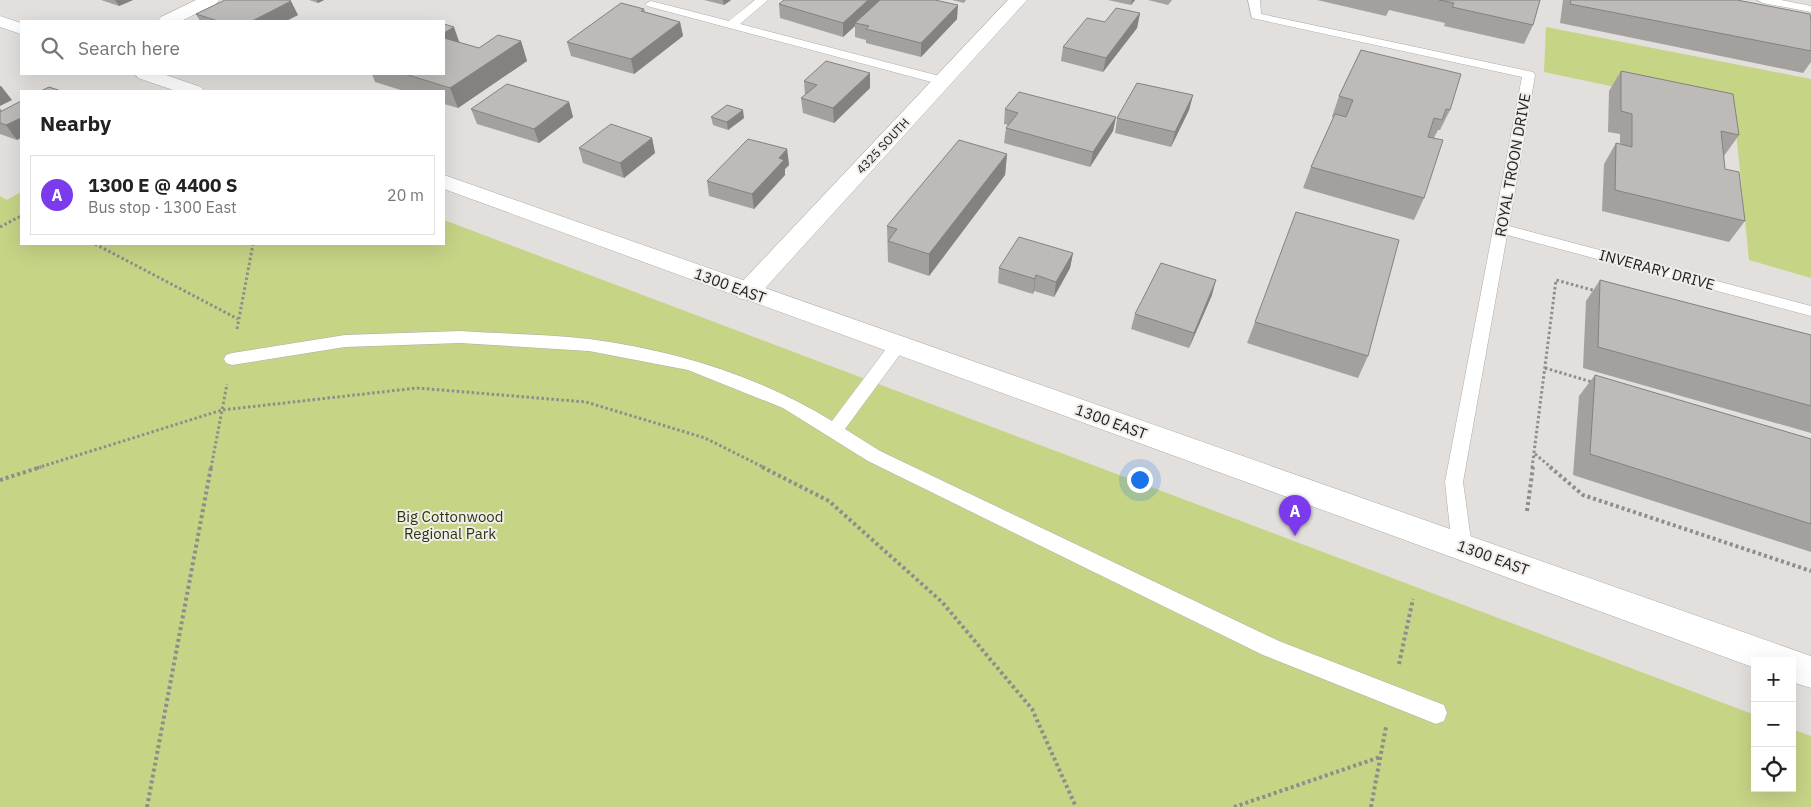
<!DOCTYPE html>
<meta charset="utf-8">
<style>
body{margin:0;font-family:"IBM Plex Sans",sans-serif;background:#f2f2f2;color:#222}
.controls{position:absolute;right:15px;bottom:15px;display:grid;overflow:hidden;border-radius:0px;box-shadow:0 5px 20px #0002}
.controls button{width:45px;height:45px;display:grid;place-items:center;padding:0;border:0;border-bottom:1px solid #e0e0e0;background:#fff;color:#222;font:25px sans-serif}
.you{position:absolute;left:1139px;top:479px;width:18px;height:18px;margin:-12px;border:4px solid #fff;border-radius:50%;background:#1a73e8;box-shadow:0 0 0 8px #1a73e833}
.badge{display:grid;place-items:center;width:32px;height:32px;border-radius:50%;background:#7c3aed;color:#fff;font-size:16px;font-weight:700}
.pin{position:absolute;translate:-50% -41px;filter:drop-shadow(0 1px 2px #0008)}
.pin::after{content:'';position:absolute;top:26px;width:18px;height:15px;background:inherit;clip-path:polygon(0 0,100% 0,50% 100%)}
.list{margin:0;padding:0;list-style:none}
h2{display:flex;justify-content:space-between;align-items:center;height:65px;margin:0;padding:0 20px;font-size:21px}
h2 small{font-size:16px;font-weight:400;color:#767676}
.list li{display:grid;grid-template-columns:32px 1fr auto;gap:15px;align-items:center;box-sizing:border-box;height:80px;margin:0 10px 10px;padding:0 10px;border:1px solid #e0e0e0;border-radius:0px}
.list b{display:block;font-size:19px;white-space:nowrap}
.list p{margin:0;font-size:16px;white-space:nowrap;color:#767676}
.list em{font-size:16px;font-style:normal;color:#767676}
.icon{flex:none;width:28px;height:28px;fill:none;stroke:currentColor;stroke-width:2;stroke-linecap:round;stroke-linejoin:round}
.map{position:relative;flex:none;width:1811px;height:807px;overflow:hidden}
.search{position:absolute;background:#fff;box-shadow:0 5px 20px #0002;left:20px;top:20px;width:425px;height:55px;display:flex;align-items:center;gap:12px;box-sizing:border-box;padding:0 18px;border-radius:0px;color:#767676;font-size:19px}
.panel{position:absolute;background:#fff;box-shadow:0 5px 20px #0002;left:20px;top:90px;width:425px;height:155px;border-radius:0px}
.map>svg:first-child{display:block}
.green{fill:#c6d486}
.lines{fill:none;stroke-linecap:round;stroke-linejoin:round}
.service-casing{stroke:#afaca9;stroke-width:1}
.minor-casing{stroke:#afaca9;stroke-width:1}
.secondary-casing{stroke:#afaca9;stroke-width:1}
.path-far1{stroke:#8f8d8b;stroke-width:3;stroke-dasharray:2.5 2.5;stroke-linecap:butt}
.path{stroke:#8f8d8b;stroke-width:4;stroke-dasharray:3 3;stroke-linecap:butt}
.service{fill:#fff;fill-rule:evenodd}
.minor{fill:#fff;fill-rule:evenodd}
.secondary{fill:#fff;fill-rule:evenodd}
.wall{fill:#a3a09d}
.shaded-wall{fill:#848280}
.building{fill:#bdbab7;stroke:#848280}
.labels{text-anchor:middle;stroke-width:4;stroke-linejoin:round;paint-order:stroke}
.far-street-label{font-size:12px;fill:#232221;stroke:#f0ece9}
.street-label{font-size:15px;fill:#232221;stroke:#f0ece9}
.park-label{font-size:15px;fill:#2f350e;stroke:#f0ece9}
</style>
<div class="map">
<svg width="1811" height="807" viewBox="0 0 1811 807">
<rect width="100%" height="100%" fill="#e2dfdc"/>
<!-- green -->
<g class="green">
<polygon points="1546,27 1811,79 1811,278 1749,260 1734,112 1544,72"/>
<polygon points="21,192 21,244 444,244 444,220 1755,715 1755,788 1792,788 1792,729 1811,736 1811,807 0,807 0,196 7,200"/>
</g>
<g class="lines">
<defs>
<g id="service">
<polygon points="755,0 768,0 740,24 947,78 949,81 947,84 939,84 647,6 645,4 651,1 729,21"/>
<polygon points="1248,0 1260,0 1261,14 1533,72 1535,75 1509,226 1811,306 1811,316 1507,235 1463,482 1472,547 1469,553 1462,555 1455,553 1452,547 1445,482 1522,77 1252,18"/>
<polygon points="1757,0 1781,0 1811,6 1811,12 1763,3"/>
<path d="M460,331C503,334 546,334 589,339C674,350 759,376 832,421L892,341H904L906,345L904,349L845,429L880,451L1279,641L1444,705L1447,713L1444,721L1436,724L1263,655L868,461L783,408L688,370L589,351L460,343L345,347L232,365L226,363L224,359L226,355L232,353L345,335Z"/>
</g>
<g id="minor">
<polygon points="196,0 219,0 216,4 181,21 158,21 161,17"/>
<polygon points="1008,0 1027,0 756,298 747,300 738,298 735,292 738,286"/>
</g>
<g id="secondary">
<polygon points="0,16 21,23 21,34 0,27"/>
<polygon points="135,74 163,74 201,87 204,91 176,91 138,78"/>
<polygon points="444,175 1811,656 1811,688 1792,682 1792,661 1755,661 1755,668 444,189"/>
</g>
</defs>
<!-- service casing -->
<use href="#service" class="service-casing"/>
<!-- minor casing -->
<use href="#minor" class="minor-casing"/>
<!-- secondary casing -->
<use href="#secondary" class="secondary-casing"/>
<!-- path-far1 -->
<g class="path-far1">
<polyline points="0,227 21,216"/>
<polyline points="95,244 238,319"/>
<polyline points="237,329 253,244"/>
<polyline points="1545,368 1592,382"/>
<polyline points="1535,454 1552,468"/>
<polyline points="37,468 222,410 417,388 586,402 705,438 765,468"/>
<polyline points="211,468 227,384"/>
<polyline points="1532,468 1556,280 1596,291"/>
</g>
<!-- path -->
<g class="path">
<polyline points="762,467 829,501 942,602 1032,709 1076,807"/>
<polyline points="1550,467 1583,495 1811,571"/>
<polyline points="0,480 41,467"/>
<polyline points="1527,511 1533,467"/>
<polyline points="1399,664 1413,599"/>
<polyline points="147,807 211,467"/>
<polyline points="1234,807 1380,757"/>
<polyline points="1371,807 1386,727"/>
</g>
<!-- service -->
<use href="#service" class="service"/>
<!-- minor -->
<use href="#minor" class="minor"/>
<!-- secondary -->
<use href="#secondary" class="secondary"/>
</g>
<!-- wall -->
<g class="wall">
<polygon points="101,0 133,0 119,6"/>
<polygon points="309,0 324,0 318,3"/>
<polygon points="704,0 731,0 724,5"/>
<polygon points="952,0 966,0 964,3"/>
<polygon points="1108,0 1135,0 1131,5"/>
<polygon points="1148,0 1172,0 1168,5"/>
<polygon points="1317,0 1540,0 1533,25 1524,44 1444,26 1445,23 1389,10 1386,16"/>
<polygon points="1563,0 1737,0 1811,20 1811,62 1803,73 1560,23"/>
<polygon points="779,4 957,19 921,57 866,43 866,40 855,37 855,26 843,37 780,18"/>
<polygon points="644,9 645,12 680,22 683,36 634,74 571,56 567,42"/>
<polygon points="1140,13 1137,28 1103,72 1061,61 1063,47 1105,22"/>
<polygon points="196,14 298,15 286,21 200,21"/>
<polygon points="521,41 527,61 458,108 444,104 444,91 404,91 375,82 372,74 444,74 459,42 479,48"/>
<polygon points="1361,50 1450,110 1440,130 1438,130 1434,138 1424,198 1414,220 1303,188 1311,167 1334,118 1332,117 1339,96"/>
<polygon points="1621,71 1739,135 1724,156 1725,169 1745,221 1729,242 1602,211 1604,164 1616,143 1620,144 1620,134 1608,132 1609,91"/>
<polygon points="804,81 870,88 834,123 803,113 801,98 805,95"/>
<polygon points="1193,95 1189,110 1171,147 1115,133 1117,118"/>
<polygon points="569,102 573,117 539,143 477,124 471,109"/>
<polygon points="0,108 2,111 17,140 0,134"/>
<polygon points="1005,109 1116,117 1113,131 1090,167 1004,143 1006,128 1008,125 1004,124"/>
<polygon points="711,117 744,118 728,130 713,125"/>
<polygon points="652,138 655,153 624,178 583,163 579,148"/>
<polygon points="787,149 789,165 785,169 785,175 754,209 709,196 707,181"/>
<polygon points="1007,154 1005,175 929,276 888,262 887,226"/>
<polygon points="1073,253 1070,268 1054,297 1034,291 1033,294 998,283 999,268"/>
<polygon points="1600,280 1811,335 1811,433 1583,368 1586,301"/>
<polygon points="1212,295 1189,348 1131,329 1135,314"/>
<polygon points="1255,322 1368,356 1358,378 1247,343"/>
<polygon points="1595,375 1811,439 1811,552 1573,475 1579,396"/>
</g>
<!-- shaded-wall -->
<g class="shaded-wall">
<polygon points="115,0 133,0 119,6"/>
<polygon points="317,0 324,0 318,3"/>
<polygon points="723,0 731,0 724,5"/>
<polygon points="868,0 883,0 855,23 855,26 843,37 843,23"/>
<polygon points="1132,0 1135,0 1131,5"/>
<polygon points="291,1 298,15 286,21 252,21"/>
<polygon points="958,5 957,19 921,57 921,43"/>
<polygon points="1140,13 1137,28 1103,72 1106,58"/>
<polygon points="680,22 683,36 634,74 631,59"/>
<polygon points="454,27 461,47 444,50 444,33"/>
<polygon points="521,41 527,61 458,108 450,88"/>
<polygon points="870,73 870,88 834,123 833,108"/>
<polygon points="0,86 1,86 12,100 0,106"/>
<polygon points="1193,95 1189,110 1171,147 1175,132"/>
<polygon points="569,102 573,117 539,143 534,129"/>
<polygon points="743,110 744,118 728,130 727,122"/>
<polygon points="1116,117 1113,131 1090,167 1093,152"/>
<polygon points="21,118 21,138 17,140 6,125"/>
<polygon points="652,138 655,153 624,178 620,163"/>
<polygon points="787,149 789,165 785,169 785,175 754,209 752,194 779,158"/>
<polygon points="1007,154 1005,175 929,276 929,254"/>
<polygon points="1073,253 1070,268 1054,297 1056,282"/>
<polygon points="1036,275 1034,291 1033,294 1035,279"/>
<polygon points="1216,280 1212,295 1189,348 1194,333"/>
</g>
<!-- building -->
<g class="building">
<polygon points="225,0 289,0 291,1 252,21 218,21 196,14"/>
<polygon points="784,0 868,0 843,23 779,4"/>
<polygon points="880,0 935,0 958,5 921,43 866,29 869,26 855,23"/>
<polygon points="1439,0 1540,0 1533,25 1452,7 1454,3"/>
<polygon points="1571,0 1737,0 1810,14 1811,20 1811,51 1570,4"/>
<polygon points="621,3 644,9 641,11 680,22 631,59 567,42"/>
<polygon points="1116,8 1140,13 1106,58 1063,47 1087,18 1105,22"/>
<polygon points="444,24 454,27 444,33"/>
<polygon points="498,35 521,41 450,88 405,74 444,74 444,38 479,48"/>
<polygon points="1361,50 1461,74 1450,110 1446,109 1442,120 1434,118 1428,137 1443,140 1424,198 1311,167 1335,114 1346,117 1353,100 1339,96"/>
<polygon points="826,61 870,73 833,108 801,98 817,85 804,81"/>
<polygon points="1621,71 1733,94 1739,135 1721,131 1725,169 1739,172 1745,221 1615,190 1616,143 1632,147 1632,114 1621,111"/>
<polygon points="1137,83 1193,95 1175,132 1117,118"/>
<polygon points="507,84 569,102 534,129 471,109"/>
<polygon points="49,87 61,91 41,91"/>
<polygon points="1019,92 1116,117 1093,152 1006,128 1018,113 1005,109"/>
<polygon points="21,101 21,118 6,125 0,123 0,112"/>
<polygon points="727,105 743,110 727,122 711,117"/>
<polygon points="611,124 652,138 620,163 579,148"/>
<polygon points="748,139 787,149 779,158 784,160 752,194 707,181"/>
<polygon points="959,140 1007,154 929,254 888,241 897,229 887,226"/>
<polygon points="1296,212 1399,240 1368,356 1255,322"/>
<polygon points="1019,237 1073,253 1056,282 1036,275 1035,279 999,268"/>
<polygon points="1161,263 1216,280 1194,333 1135,314"/>
<polygon points="1600,280 1811,335 1811,406 1598,347"/>
<polygon points="1595,375 1811,439 1811,524 1590,454"/>
</g>
<g class="labels">
<!-- far-street labels -->
<g class="far-street-label">
<text transform="translate(883 146) rotate(-47)" y="4">4325 SOUTH</text>
</g>
<!-- street labels -->
<g class="street-label">
<text transform="translate(1513 165) rotate(-80)" y="5">ROYAL TROON DRIVE</text>
<text transform="translate(1657 270) rotate(15)" y="5">INVERARY DRIVE</text>
<text transform="translate(730 286) rotate(20)" y="5">1300 EAST</text>
<text transform="translate(1111 422) rotate(20)" y="5">1300 EAST</text>
<text transform="translate(1493 558) rotate(20)" y="5">1300 EAST</text>
</g>
<!-- park labels -->
<g class="park-label">
<text x="450" y="522">Big Cottonwood<tspan x="450" dy="17">Regional Park</tspan></text>
</g>
</g>
</svg>
<div class="controls">
<button>+</button>
<button>−</button>
<button><svg class="icon" aria-label="locate" viewBox="0 0 24 24"><circle cx="12" cy="12" r="6"/><path d="M12 2v4M12 18v4M2 12h4M18 12h4"/></svg></button>
</div>
<div class="you"></div>
<div class="pin badge" style="left:1295px;top:536px">A</div>
<div class="search"><svg class="icon" aria-label="search" viewBox="0 0 24 24"><circle cx="10" cy="10" r="6"/><path d="M15 15l6 6"/></svg>Search here</div>
<section class="panel">
<h2>Nearby<small></small></h2>
<ul class="list">
<li><span class="badge">A</span><div><b>1300 E @ 4400 S</b><p>Bus stop · 1300 East</p></div><em>20 m</em></li>
</ul>
</section>
</div>
